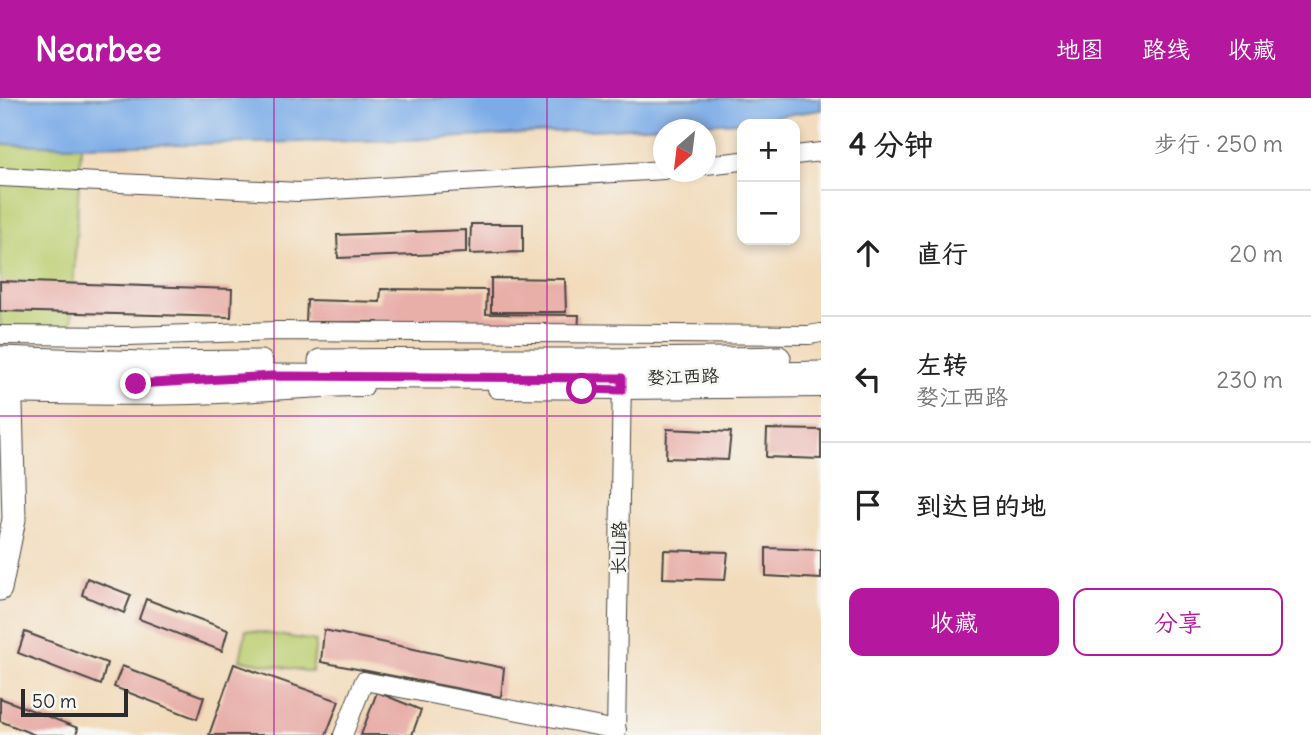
<!DOCTYPE html>
<html lang="zh">
<meta charset="utf-8">
<style>
body{margin:0;font-family:Delius,"LXGW WenKai TC",sans-serif;background:#f2f2f2;color:#222}
.controls{position:absolute;right:21px;top:21px;display:grid;overflow:hidden;border-radius:14px;box-shadow:0 4px 10px #0003}
.controls button{width:63px;height:63px;display:grid;place-items:center;padding:0;border:0;border-bottom:2px solid #e0e0e0;background:#fff;color:#222;font:35px sans-serif}
.compass{position:absolute;left:653px;top:21px;width:63px;height:63px;border-radius:50%;background:#fff;box-shadow:0 4px 10px #0003;rotate:208deg}
.scale{position:absolute;left:21px;bottom:18px;width:107px;box-sizing:border-box;padding-left:7px;border:4px solid #2b2b2b;border-top:0;font-size:19px;line-height:24px;white-space:nowrap;color:#2b2b2b;-webkit-text-stroke:5px #f6f6f2;paint-order:stroke}
.stop{position:absolute;width:21px;height:21px;margin:-16px;border:5px solid #b5179e;border-radius:50%;background:#fff}
.stop.end{background:#b5179e;border-color:#fff;box-shadow:0 2px 7px #0008}
.list{margin:0;padding:0;list-style:none}
h2{display:flex;justify-content:space-between;align-items:center;height:91px;margin:0;padding:0 28px;font-size:30px}
h2 small{font-size:23px;font-weight:400;color:#767676}
.list li{display:grid;grid-template-columns:46px 1fr auto;gap:21px;align-items:center;box-sizing:border-box;height:126px;padding:0 28px;border-top:2px solid #e0e0e0}
.list b{display:block;font-size:26px;white-space:nowrap}
.list p{margin:0;font-size:23px;white-space:nowrap;color:#767676}
.list em{font-size:23px;font-style:normal;color:#767676}
.actions{display:flex;gap:14px;padding:21px 28px}
.actions a{flex:1;padding:16px 0;border:2px solid #b5179e;border-radius:14px;text-align:center;font-size:24px;color:#b5179e}
.actions .main{background:#b5179e;color:#fff}
.icon{flex:none;width:38px;height:38px;fill:none;stroke:currentColor;stroke-width:2;stroke-linecap:round;stroke-linejoin:round}
.map{position:relative;flex:none;width:821px;height:637px;overflow:hidden}
header{display:flex;align-items:center;gap:42px;box-sizing:border-box;height:98px;padding:0 35px;background:#b5179e;color:#fff}
header strong{font-size:33px}
nav{display:flex;gap:38px;margin-inline-start:auto;font-size:24px}
main{display:flex}
aside{flex:1;background:#fff}
.map>svg:first-child{display:block}
.green{fill:#bcce71;stroke:#747c4e;stroke-width:2}
.water{fill:#7cace7;stroke:#546c89;stroke-width:2}
.building{fill:#e8aea8}
.lines{fill:none;stroke-linecap:round;stroke-linejoin:round}
.minor-casing{stroke:#494541;stroke-width:20}
.major-casing{stroke:#494541;stroke-width:25}
.minor{stroke:#fff;stroke-width:18}
.major{stroke:#fff;stroke-width:23}
.route{stroke:#b5179e;stroke-width:9}
.grid{fill:none;stroke:#b5179e;stroke-width:2;stroke-opacity:0.55}
.labels{text-anchor:middle;stroke-width:5;stroke-linejoin:round;paint-order:stroke}
.street-label{font-size:18px;fill:#2b2b2b;stroke:#f6f6f2}
</style>
<header>
<strong>Nearbee</strong>
<nav><a>地图</a><a>路线</a><a>收藏</a></nav>
</header>
<main>
<div class="map">
<svg width="821" height="637" viewBox="0 0 821 637">
<rect width="100%" height="100%" fill="#f6f6f2"/>
<filter id="ink" filterUnits="userSpaceOnUse"><feTurbulence type="fractalNoise" baseFrequency=".0143" numOctaves="2"/><feDisplacementMap in="SourceGraphic" scale="14" xChannelSelector="R" yChannelSelector="G"/><feConvolveMatrix kernelMatrix="1 2 1 2 8 2 1 2 1" color-interpolation-filters="sRGB"/></filter>
<filter id="wash" filterUnits="userSpaceOnUse"><feTurbulence type="fractalNoise" baseFrequency=".00686" numOctaves="4" result="noise"/><feDisplacementMap in="SourceGraphic" scale="28" xChannelSelector="R" yChannelSelector="G"/><feGaussianBlur stdDeviation="1.57" result="paint"/><feColorMatrix in="noise" values="0 0 0 0 0 0 0 0 0 0 0 0 0 0 0 0 0 1.4 0 .05"/><feComposite in="paint" operator="in"/></filter>
<g filter="url(#wash)">
<rect width="100%" height="100%" fill="#f2dbbb"/>
<!-- green -->
<g class="green">
<polygon points="0,46 81,48 71,230 0,234"/>
<polygon points="246,532 316,543 312,574 240,562"/>
</g>
<!-- water -->
<polygon class="water" points="0,0 821,0 821,12 739,24 407,42 81,48 0,46"/>
<g id="blocks">
<!-- building -->
<g class="building">
<polygon points="471,126 523,126 523,154 470,156"/>
<polygon points="466,132 466,155 338,160 337,137"/>
<polygon points="491,180 565,181 566,214 491,214"/>
<polygon points="0,183 232,191 231,219 0,213"/>
<polygon points="381,191 487,192 486,216 579,217 578,235 378,228 378,224 306,224 307,202 380,204"/>
<polygon points="667,331 731,334 728,362 666,360"/>
<polygon points="767,331 821,332 821,361 766,359"/>
<polygon points="766,450 821,452 821,481 766,478"/>
<polygon points="664,452 728,454 725,482 663,480"/>
<polygon points="87,480 131,497 124,515 82,497"/>
<polygon points="146,501 228,532 222,553 139,521"/>
<polygon points="324,532 504,570 501,599 321,564"/>
<polygon points="25,534 107,565 101,587 18,555"/>
<polygon points="234,566 339,603 326,637 209,637"/>
<polygon points="122,568 204,599 197,621 114,589"/>
<polygon points="377,594 421,612 412,637 361,637"/>
<polygon points="0,600 78,630 76,637 35,637 0,623"/>
</g>
</g>
</g>
<g filter="url(#ink)">
<use href="#blocks" fill-opacity="0" stroke="#494541" stroke-width="2"/>
<g class="lines">
<defs>
<g id="minor">
<polyline points="795,57 821,54"/>
<polyline points="706,67 742,63"/>
<polyline points="0,79 298,94 664,72"/>
<polyline points="0,237 129,238 277,233 809,237 821,235"/>
<polyline points="497,291 622,292 821,290"/>
<path d="M0,296C64,297 128,299 193,297C250,296 306,289 364,289"/>
<polyline points="343,637 364,583 617,632"/>
<polyline points="616,637 622,280"/>
</g>
<g id="major">
<polyline points="0,260 143,265 261,264"/>
<path d="M320,263C473,261 626,263 779,260"/>
<polyline points="0,282 136,286 271,278 615,280 821,275"/>
<polyline points="0,491 14,421 10,268"/>
</g>
</defs>
<!-- minor casing -->
<use href="#minor" class="minor-casing"/>
<!-- major casing -->
<use href="#major" class="major-casing"/>
<!-- minor -->
<use href="#minor" class="minor"/>
<!-- major -->
<use href="#major" class="major"/>
</g>
</g>
<g class="lines" filter="url(#ink)">
<!-- route -->
<polyline class="route" points="136,286 271,278 622,280 622,292 582,291"/>
</g>
<!-- grid -->
<path class="grid" d="M274,0V637M547,0V637M0,318H821"/>
<g class="labels">
<!-- street labels -->
<g class="street-label">
<text transform="translate(683 279) rotate(-2)" y="6">婺江西路</text>
<text transform="translate(619 450) rotate(-89)" y="6">长山路</text>
</g>
</g>
</svg>
<div class="controls">
<button>+</button>
<button>−</button>
</div>
<svg class="compass" viewBox="-18 -18 36 36"><path d="M0-13l5 13h-10z" fill="#e53935"/><path d="M0 13l5-13h-10z" fill="#767676"/></svg>
<div class="scale">50 m</div>
<div class="stop" style="left:582px;top:291px"></div>
<div class="stop end" style="left:136px;top:286px"></div>
</div>
<aside>
<h2>4 分钟<small>步行 · 250 m</small></h2>
<ul class="list">
<li><svg class="icon" aria-label="ahead" viewBox="0 0 24 24"><path d="M12 20V5M6 11l6-6 6 6"/></svg><div><b>直行</b></div><em>20 m</em></li>
<li><svg class="icon" aria-label="left" viewBox="0 0 24 24"><path d="M17 20v-9H6M10 6l-5 5 5 5"/></svg><div><b>左转</b><p>婺江西路</p></div><em>230 m</em></li>
<li><svg class="icon" aria-label="arrive" viewBox="0 0 24 24"><path d="M6 21V4h12l-3 4 3 4H6"/></svg><div><b>到达目的地</b></div></li>
</ul>
<div class="actions"><a class="main">收藏</a><a>分享</a></div>
</aside>
</main>
